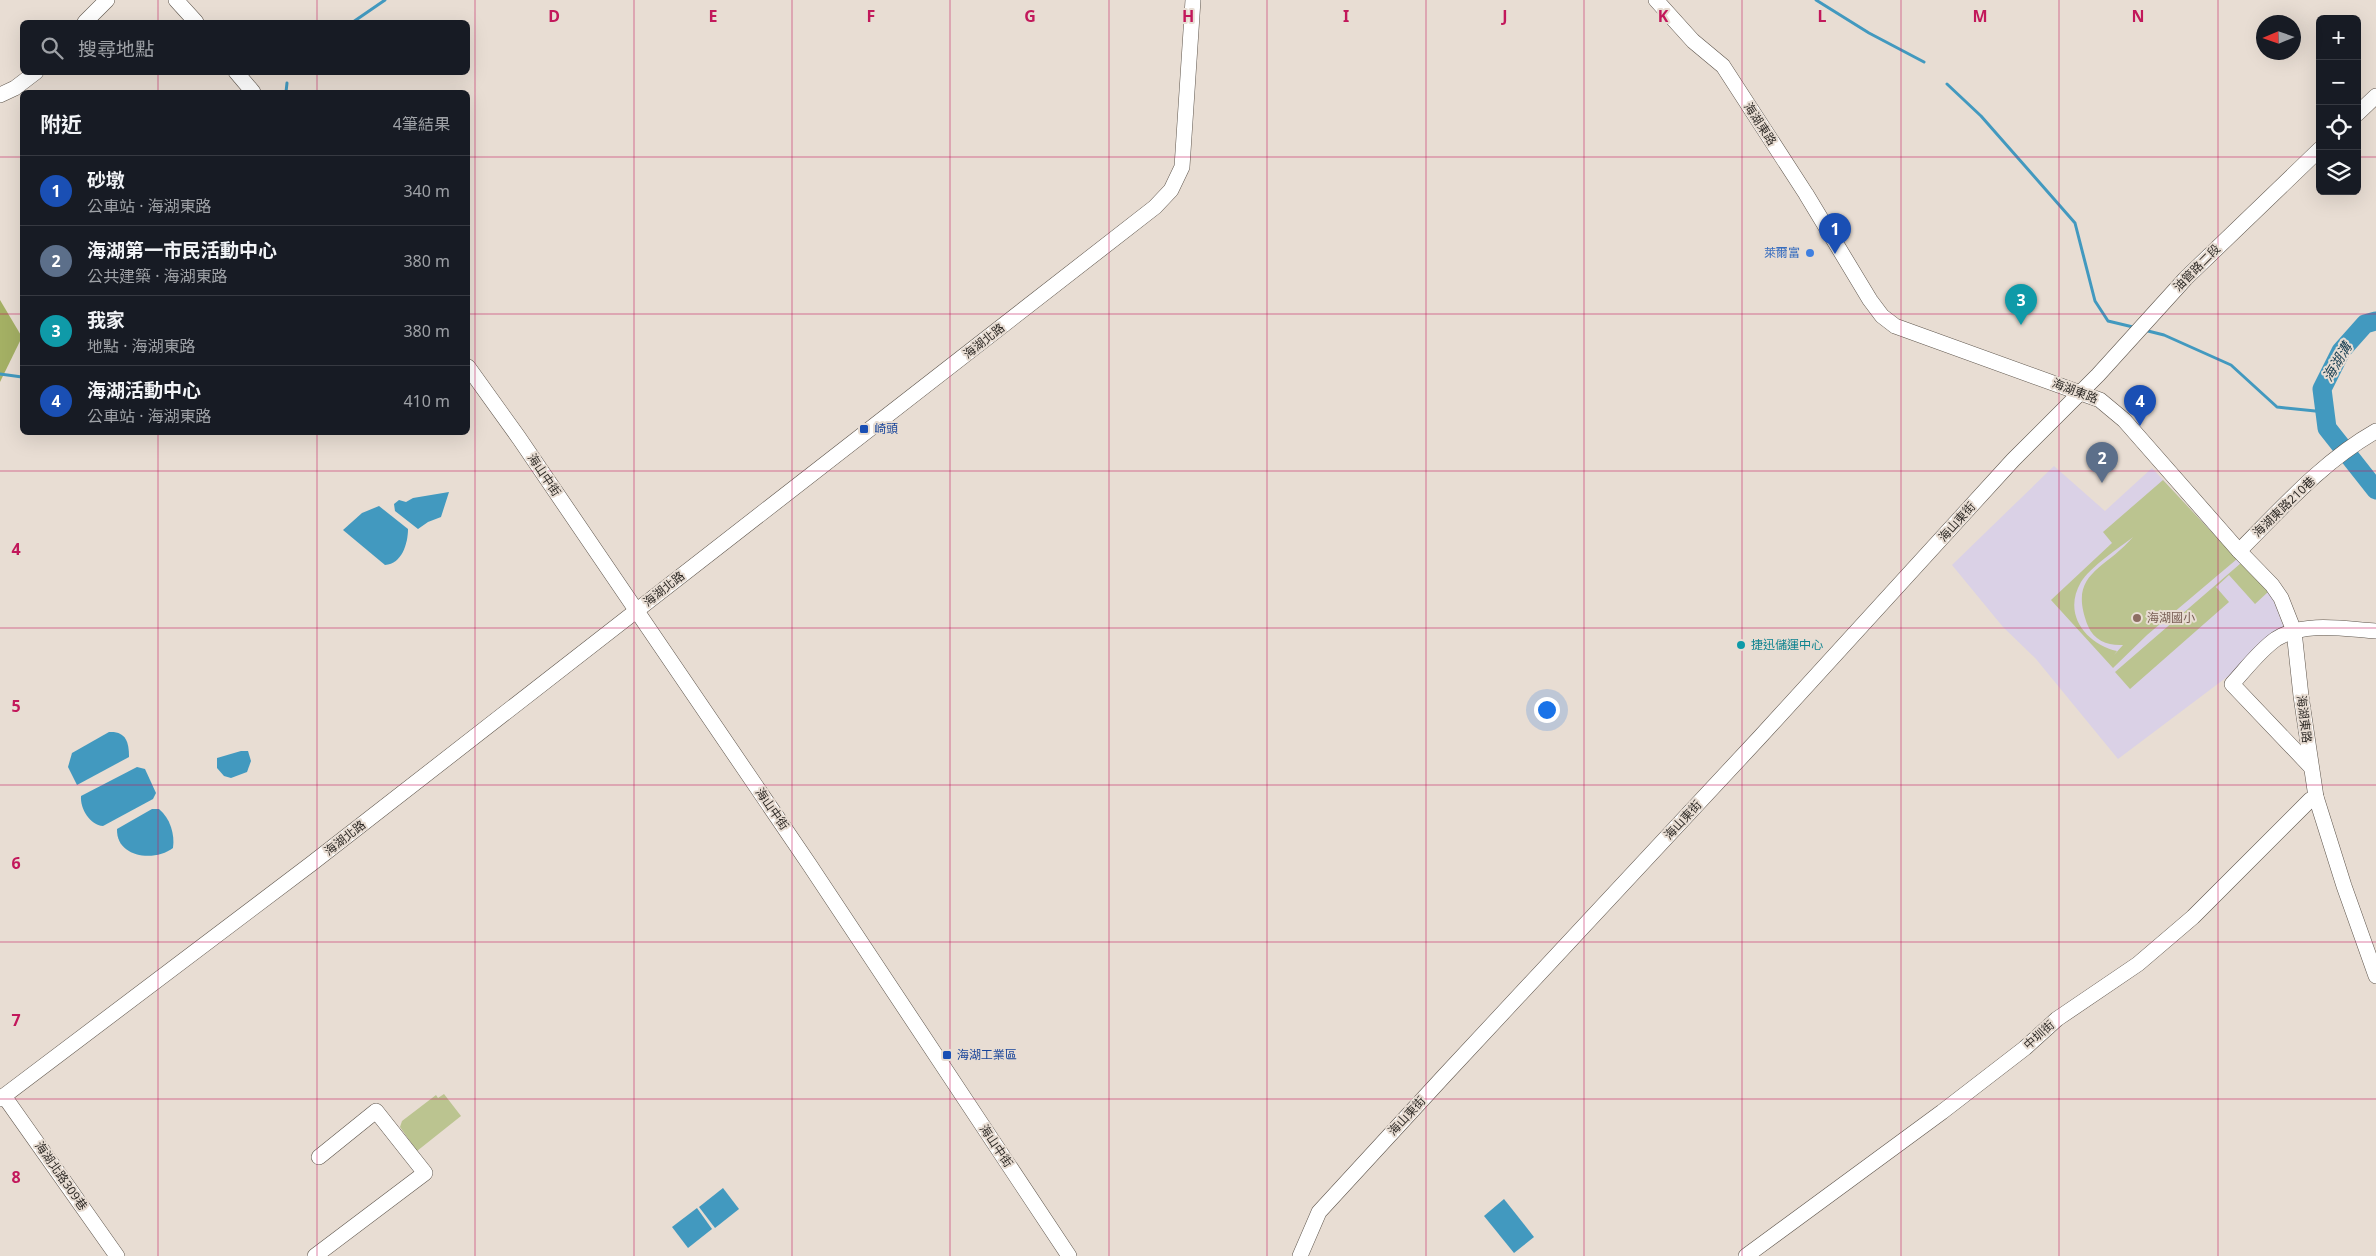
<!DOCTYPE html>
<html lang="zh-TW">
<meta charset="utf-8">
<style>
body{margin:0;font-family:"Noto Sans","Noto Sans TC",sans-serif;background:#242831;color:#f1f3f6}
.controls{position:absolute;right:15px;top:15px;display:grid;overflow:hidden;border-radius:8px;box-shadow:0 5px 20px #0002}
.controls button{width:45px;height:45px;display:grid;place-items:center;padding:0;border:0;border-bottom:1px solid #363941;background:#171b24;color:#f1f3f6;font:25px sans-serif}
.compass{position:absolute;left:2256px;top:15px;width:45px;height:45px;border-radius:50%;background:#171b24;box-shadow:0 5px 20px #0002;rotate:268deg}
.you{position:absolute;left:1546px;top:709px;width:18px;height:18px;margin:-12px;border:4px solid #fff;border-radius:50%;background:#1a73e8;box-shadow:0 0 0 8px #1a73e833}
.badge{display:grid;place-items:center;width:32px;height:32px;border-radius:50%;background:#cb3e2c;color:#fff;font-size:16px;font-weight:700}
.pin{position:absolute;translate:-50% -41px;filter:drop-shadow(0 1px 2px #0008)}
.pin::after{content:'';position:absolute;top:26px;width:18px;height:15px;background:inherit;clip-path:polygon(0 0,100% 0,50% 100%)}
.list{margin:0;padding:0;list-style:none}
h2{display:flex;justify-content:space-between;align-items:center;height:65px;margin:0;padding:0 20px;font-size:21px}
h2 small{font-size:16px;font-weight:400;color:#9ea1a6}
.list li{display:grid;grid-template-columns:32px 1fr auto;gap:15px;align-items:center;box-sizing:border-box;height:70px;padding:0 20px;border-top:1px solid #363941}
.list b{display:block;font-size:19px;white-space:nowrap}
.list p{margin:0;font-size:16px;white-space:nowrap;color:#9ea1a6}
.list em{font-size:16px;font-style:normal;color:#9ea1a6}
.icon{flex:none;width:28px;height:28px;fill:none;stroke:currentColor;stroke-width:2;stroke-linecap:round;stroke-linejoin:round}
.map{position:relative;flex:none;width:2376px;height:1256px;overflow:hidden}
.search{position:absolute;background:#171b24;box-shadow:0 5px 20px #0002;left:20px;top:20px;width:450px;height:55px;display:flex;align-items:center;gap:12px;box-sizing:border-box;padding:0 18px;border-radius:8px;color:#9ea1a6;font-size:19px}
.panel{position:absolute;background:#171b24;box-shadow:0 5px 20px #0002;left:20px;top:90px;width:450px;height:345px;border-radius:8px}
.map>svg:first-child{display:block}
.education{fill:#dad1e6}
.green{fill:#bbc490;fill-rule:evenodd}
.forest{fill:#a4b064}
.water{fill:#4299bf}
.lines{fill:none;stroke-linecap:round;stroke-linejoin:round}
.stream{stroke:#4299bf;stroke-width:3}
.river{stroke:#4299bf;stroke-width:19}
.minor-casing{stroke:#5e554c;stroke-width:16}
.minor{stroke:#fff;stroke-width:15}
.grid{fill:none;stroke:#c2185b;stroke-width:1;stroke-opacity:0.55}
.shop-dot{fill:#3f7fe0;stroke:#e8ddd3;stroke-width:2}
.transit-dot{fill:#1a4fb4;stroke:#e8ddd3;stroke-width:2}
.education-dot{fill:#8d6e63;stroke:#e8ddd3;stroke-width:2}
.culture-dot{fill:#0f9aa8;stroke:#e8ddd3;stroke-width:2}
.labels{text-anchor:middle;stroke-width:4;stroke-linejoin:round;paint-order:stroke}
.street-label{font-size:12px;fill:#302c28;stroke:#e8ddd3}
.shop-label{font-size:12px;fill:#366cbe;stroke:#e8ddd3;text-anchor:end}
.transit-label{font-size:12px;fill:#164399;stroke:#e8ddd3;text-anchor:start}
.education-label{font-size:12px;fill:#785e54;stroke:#e8ddd3;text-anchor:start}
.culture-label{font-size:12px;fill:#0d838f;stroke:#e8ddd3;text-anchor:start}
.water-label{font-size:14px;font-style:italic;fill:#1d4254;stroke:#e8ddd3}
.grid-label{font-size:16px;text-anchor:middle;font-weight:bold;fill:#c2185b;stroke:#e8ddd3;stroke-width:4;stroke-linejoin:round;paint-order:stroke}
</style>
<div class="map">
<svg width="2376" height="1256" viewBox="0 0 2376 1256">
<rect width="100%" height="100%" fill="#e8ddd3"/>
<!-- education -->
<polygon class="education" points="2054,466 2105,511 2152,468 2268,592 2273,599 2284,628 2231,674 2118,759 2036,659 2003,627 1952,565"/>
<!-- green -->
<g class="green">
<path d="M2163,480L2237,559L2147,635L2113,668L2051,600L2112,543L2103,532ZM2133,537C2104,571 2067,573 2088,626C2094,641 2109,646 2123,645L2114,655L2117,651C2086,644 2062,614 2081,582C2090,567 2119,548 2133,537Z"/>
<polygon points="2241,563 2268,592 2255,604 2229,575 2216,587 2229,602 2130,689 2115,672"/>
<polygon points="444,1094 461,1116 417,1151 400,1127 402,1121 436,1095 438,1098"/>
</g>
<!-- forest -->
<polygon class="forest" points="0,300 22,337 0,382"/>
<!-- water -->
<g class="water">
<polygon points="449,492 441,517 428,522 418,529 395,511 394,504 399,500 406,502 413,498"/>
<path d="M379,506L408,529C408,543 402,564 385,565L343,530L362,513Z"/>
<path d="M109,732C126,731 129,742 129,757L77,785L68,767L72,753Z"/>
<polygon points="241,751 248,751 251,761 247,772 231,778 224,776 217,768 217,758"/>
<path d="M137,767L145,769L156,793L153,799L103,826C90,825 80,809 81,796Z"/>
<path d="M152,809H159C170,818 175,834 173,848C155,862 116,858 117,829Z"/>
<polygon points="723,1188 739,1209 715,1228 699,1207"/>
<polygon points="1504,1199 1534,1237 1514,1253 1484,1216"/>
<polygon points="697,1208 712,1229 688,1248 672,1227"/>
</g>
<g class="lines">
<!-- stream -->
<g class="stream">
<polyline points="1816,0 1869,33 1924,62"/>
<polyline points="353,22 385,0"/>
<polyline points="1947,84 1981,116 2075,223 2095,301 2108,321 2133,327"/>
<polyline points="286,92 287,83"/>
<polyline points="2144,330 2164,335 2231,365 2277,407 2325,412"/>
<polyline points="0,374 22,377"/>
</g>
<!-- river -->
<polyline class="river" points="2376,321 2365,324 2341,351 2322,389 2327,428 2376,490"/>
<defs>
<g id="minor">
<polyline points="176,0 196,22"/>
<polyline points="1656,0 1693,41 1723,66 1806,194 1870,300 1882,316 1895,326 2100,400 2124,420 2239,551 2272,585 2281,598 2294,631 2301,696 2316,797 2344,886 2376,976"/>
<polyline points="85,22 107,0"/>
<polyline points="236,72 253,92"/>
<polyline points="0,95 15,88 36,72"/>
<polyline points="2357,114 2376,96"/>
<polyline points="468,367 519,438 809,864 1069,1256"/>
<path d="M2239,551C2281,509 2323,461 2376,431"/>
<path d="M2311,767L2232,684C2246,669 2259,651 2276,639C2304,621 2345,629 2376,631"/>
<polyline points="4,1096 117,1256"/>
<polyline points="0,1099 311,864 1155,207 1171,190 1182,167 1193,0"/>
<polyline points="315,1256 425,1173 376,1111 319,1157"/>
<polyline points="1300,1256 1319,1212 1445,1075 1760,737 2013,460 2098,375 2186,278 2320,149"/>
<polyline points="1746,1256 1942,1112 2025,1048 2057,1019 2138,964 2193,917 2310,800 2316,797"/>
</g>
</defs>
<!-- minor casing -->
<use href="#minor" class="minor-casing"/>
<!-- minor -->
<use href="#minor" class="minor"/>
</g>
<!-- grid -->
<path class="grid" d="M158,0V22M317,0V22M475,0V1256M634,0V1256M792,0V1256M950,0V1256M1109,0V1256M1267,0V1256M1426,0V1256M1584,0V1256M1742,0V1256M1901,0V1256M2059,0V1256M2218,0V1256M158,72V92M317,72V92M0,157H22M468,157H2320M2357,157H2376M0,314H22M468,314H2376M158,432V1256M317,432V1256M0,471H2376M0,628H2376M0,785H2376M0,942H2376M0,1099H2376"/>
<!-- markers -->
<circle class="shop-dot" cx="1810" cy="253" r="5"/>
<g class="transit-dot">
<rect x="859" y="424" width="10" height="10" rx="2.5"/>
<rect x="942" y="1050" width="10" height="10" rx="2.5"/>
</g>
<circle class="education-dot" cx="2137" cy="618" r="5"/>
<circle class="culture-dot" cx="1741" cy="645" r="5"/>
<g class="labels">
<!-- street labels -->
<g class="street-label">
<text transform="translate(1760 124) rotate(57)" y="4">海湖東路</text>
<text transform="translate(2197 268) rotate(-45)" y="4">油管路二段</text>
<text transform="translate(984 341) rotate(-38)" y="4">海湖北路</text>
<text transform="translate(2075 391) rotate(21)" y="4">海湖東路</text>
<text transform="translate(544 475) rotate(56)" y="4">海山中街</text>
<text transform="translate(2284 507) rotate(-44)" y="4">海湖東路210巷</text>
<text transform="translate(1957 522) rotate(-48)" y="4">海山東街</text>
<text transform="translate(664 589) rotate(-38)" y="4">海湖北路</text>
<text transform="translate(2304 719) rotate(83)" y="4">海湖東路</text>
<text transform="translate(772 809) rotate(55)" y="4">海山中街</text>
<text transform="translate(1683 820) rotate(-47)" y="4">海山東街</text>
<text transform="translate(345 838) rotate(-38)" y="4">海湖北路</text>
<text transform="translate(2039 1035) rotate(-42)" y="4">中圳街</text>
<text transform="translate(1407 1116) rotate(-47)" y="4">海山東街</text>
<text transform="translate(996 1146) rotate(56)" y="4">海山中街</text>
<text transform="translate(61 1176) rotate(55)" y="4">海湖北路309巷</text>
</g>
<!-- shop labels -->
<g class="shop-label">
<text x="1800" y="257">萊爾富</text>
</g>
<!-- transit labels -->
<g class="transit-label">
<text x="874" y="433">崎頭</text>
<text x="957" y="1059">海湖工業區</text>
</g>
<!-- education labels -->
<g class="education-label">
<text x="2147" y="622">海湖國小</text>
</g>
<!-- culture labels -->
<g class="culture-label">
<text x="1751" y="649">捷迅儲運中心</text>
</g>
<!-- water labels -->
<g class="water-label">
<text transform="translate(2337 362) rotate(-59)" y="5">海湖溝</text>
</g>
</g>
<g class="grid-label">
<text x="554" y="22">D</text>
<text x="713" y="22">E</text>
<text x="871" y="22">F</text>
<text x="1030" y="22">G</text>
<text x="1188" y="22">H</text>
<text x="1346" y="22">I</text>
<text x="1505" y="22">J</text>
<text x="1663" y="22">K</text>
<text x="1822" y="22">L</text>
<text x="1980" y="22">M</text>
<text x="2138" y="22">N</text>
<text x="16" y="555">4</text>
<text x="16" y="712">5</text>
<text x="16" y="869">6</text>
<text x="16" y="1026">7</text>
<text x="16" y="1183">8</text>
</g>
</svg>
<div class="controls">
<button>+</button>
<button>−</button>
<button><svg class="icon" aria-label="locate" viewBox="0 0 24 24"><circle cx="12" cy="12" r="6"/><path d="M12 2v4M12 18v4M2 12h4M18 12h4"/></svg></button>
<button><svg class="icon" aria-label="layers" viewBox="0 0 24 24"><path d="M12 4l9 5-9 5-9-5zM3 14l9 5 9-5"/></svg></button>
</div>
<svg class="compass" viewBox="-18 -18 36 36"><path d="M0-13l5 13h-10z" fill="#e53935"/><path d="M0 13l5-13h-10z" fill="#9ea1a6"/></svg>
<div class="you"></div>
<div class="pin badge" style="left:1835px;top:254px;background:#1a4fb4">1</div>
<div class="pin badge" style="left:2102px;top:483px;background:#5c6f8a">2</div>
<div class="pin badge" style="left:2021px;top:325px;background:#0f9aa8">3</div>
<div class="pin badge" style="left:2140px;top:426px;background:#1a4fb4">4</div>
<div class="search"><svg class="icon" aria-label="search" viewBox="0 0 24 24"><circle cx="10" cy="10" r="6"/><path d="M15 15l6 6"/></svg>搜尋地點</div>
<section class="panel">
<h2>附近<small>4筆結果</small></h2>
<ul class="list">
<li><span class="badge" style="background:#1a4fb4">1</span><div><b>砂墩</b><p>公車站 · 海湖東路</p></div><em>340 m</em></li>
<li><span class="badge" style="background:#5c6f8a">2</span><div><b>海湖第一市民活動中心</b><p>公共建築 · 海湖東路</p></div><em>380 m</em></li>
<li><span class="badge" style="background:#0f9aa8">3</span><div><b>我家</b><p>地點 · 海湖東路</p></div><em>380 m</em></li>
<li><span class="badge" style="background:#1a4fb4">4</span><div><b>海湖活動中心</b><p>公車站 · 海湖東路</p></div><em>410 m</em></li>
</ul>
</section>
</div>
